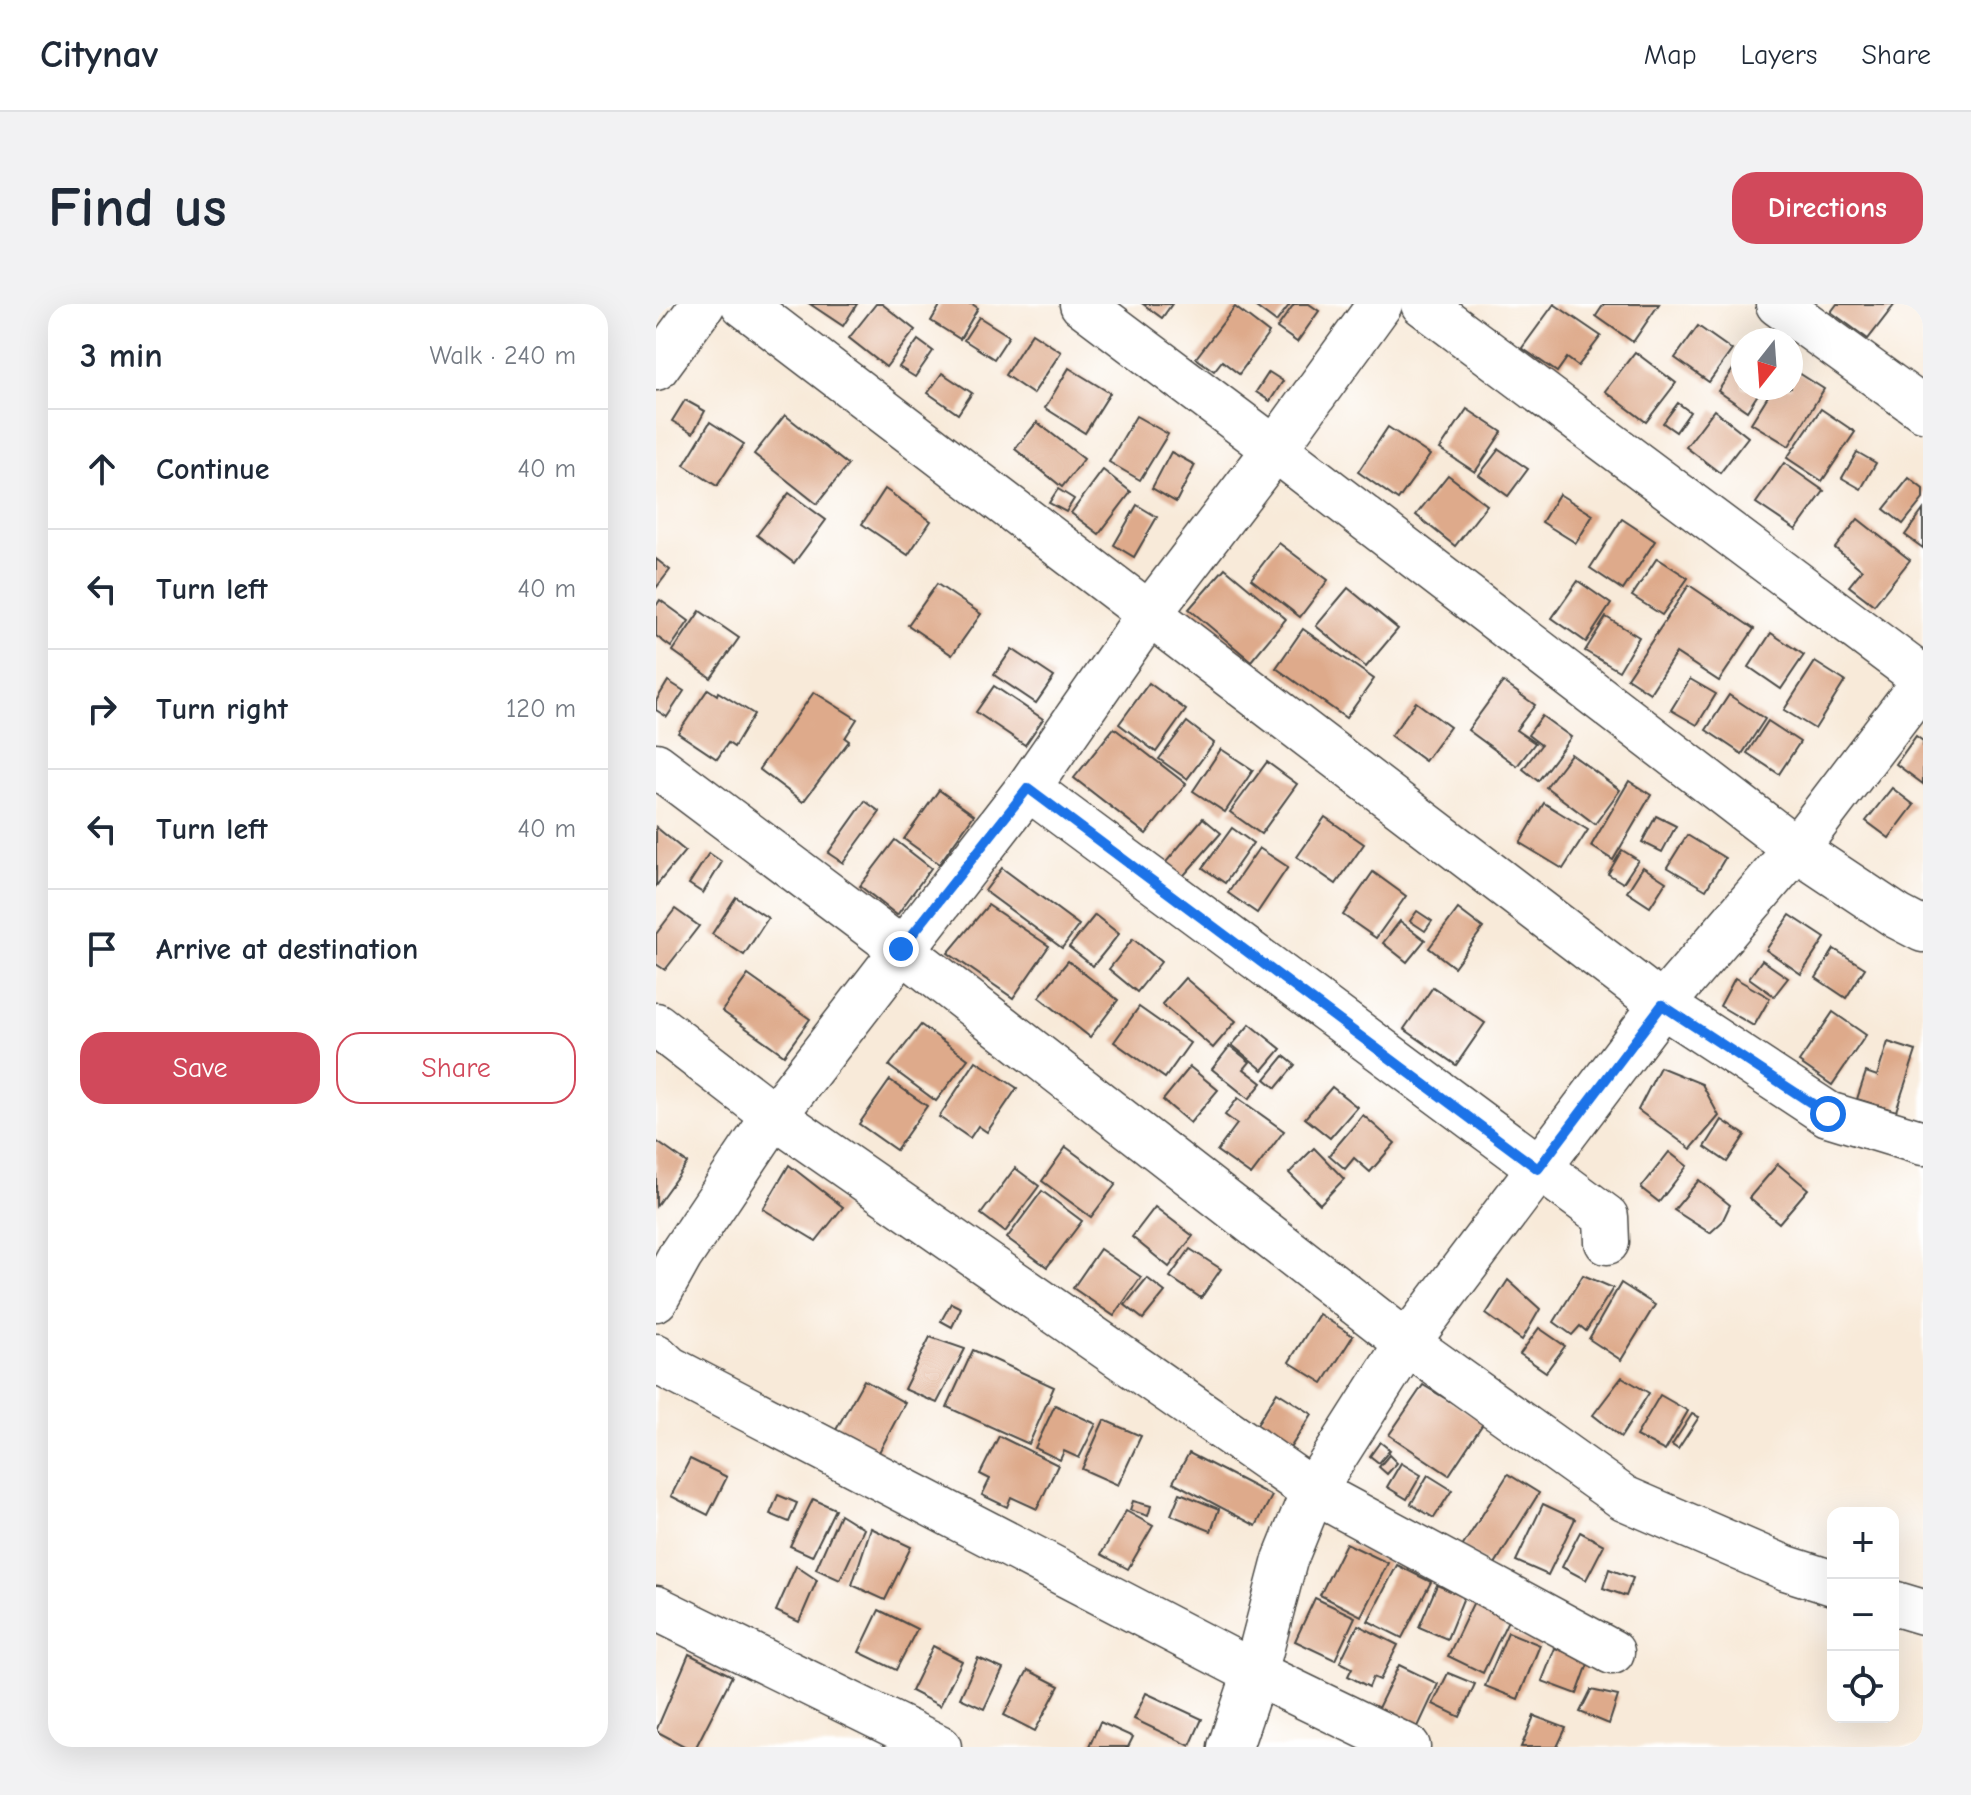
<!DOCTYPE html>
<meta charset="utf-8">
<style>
body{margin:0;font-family:"Comic Neue",sans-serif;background:#f2f2f3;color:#1f2937}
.controls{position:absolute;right:24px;bottom:24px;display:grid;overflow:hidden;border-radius:16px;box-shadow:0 8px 32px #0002}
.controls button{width:72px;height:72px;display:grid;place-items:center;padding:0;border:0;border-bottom:2px solid #e0e1e3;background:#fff;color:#1f2937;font:40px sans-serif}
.compass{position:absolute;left:1075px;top:24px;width:72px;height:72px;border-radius:50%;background:#fff;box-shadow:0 8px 32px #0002;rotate:197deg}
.stop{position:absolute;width:24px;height:24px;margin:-18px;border:6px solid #1a73e8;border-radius:50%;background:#fff}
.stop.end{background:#1a73e8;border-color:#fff;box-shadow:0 2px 8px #0008}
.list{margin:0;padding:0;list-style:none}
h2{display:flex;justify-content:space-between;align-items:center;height:104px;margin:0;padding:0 32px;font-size:34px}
h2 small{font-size:26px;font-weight:400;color:#747a83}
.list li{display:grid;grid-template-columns:52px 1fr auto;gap:24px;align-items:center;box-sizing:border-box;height:120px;padding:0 32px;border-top:2px solid #e0e1e3}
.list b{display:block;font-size:30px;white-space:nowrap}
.list em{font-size:26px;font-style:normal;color:#747a83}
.actions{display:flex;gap:16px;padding:24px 32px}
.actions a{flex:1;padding:18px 0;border:2px solid #d1495b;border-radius:24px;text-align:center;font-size:28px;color:#d1495b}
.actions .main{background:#d1495b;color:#fff}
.icon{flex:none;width:44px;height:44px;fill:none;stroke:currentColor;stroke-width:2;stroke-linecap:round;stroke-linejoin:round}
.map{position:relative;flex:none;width:1267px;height:1443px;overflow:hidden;border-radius:24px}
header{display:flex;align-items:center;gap:48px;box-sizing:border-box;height:112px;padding:0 40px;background:#fff;border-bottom:2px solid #e0e1e3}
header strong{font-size:38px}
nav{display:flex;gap:44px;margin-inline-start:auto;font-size:28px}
.intro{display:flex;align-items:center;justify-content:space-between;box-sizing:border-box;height:192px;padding:0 48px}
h1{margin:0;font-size:56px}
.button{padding:20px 36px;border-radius:24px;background:#d1495b;color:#fff;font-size:28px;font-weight:700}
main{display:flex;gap:48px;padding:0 48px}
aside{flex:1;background:#fff;border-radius:24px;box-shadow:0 8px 32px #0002}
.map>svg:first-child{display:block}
.building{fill:#deaa8b}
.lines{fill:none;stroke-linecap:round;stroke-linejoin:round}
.minor-casing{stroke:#4a4845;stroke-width:47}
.minor{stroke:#fff;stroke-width:44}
.route{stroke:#1a73e8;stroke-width:10}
</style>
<header>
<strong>Citynav</strong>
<nav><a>Map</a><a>Layers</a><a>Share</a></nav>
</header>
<div class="intro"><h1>Find us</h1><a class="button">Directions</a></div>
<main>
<aside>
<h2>3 min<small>Walk · 240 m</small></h2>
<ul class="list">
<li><svg class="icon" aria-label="ahead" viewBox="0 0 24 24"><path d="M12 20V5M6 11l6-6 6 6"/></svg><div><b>Continue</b></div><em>40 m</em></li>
<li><svg class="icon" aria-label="left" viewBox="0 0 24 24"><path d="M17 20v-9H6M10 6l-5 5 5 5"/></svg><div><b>Turn left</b></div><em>40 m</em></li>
<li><svg class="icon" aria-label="right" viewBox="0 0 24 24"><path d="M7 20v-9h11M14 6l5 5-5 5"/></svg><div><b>Turn right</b></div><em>120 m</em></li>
<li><svg class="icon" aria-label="left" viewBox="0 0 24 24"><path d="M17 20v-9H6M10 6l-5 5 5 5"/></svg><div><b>Turn left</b></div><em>40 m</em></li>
<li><svg class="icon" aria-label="arrive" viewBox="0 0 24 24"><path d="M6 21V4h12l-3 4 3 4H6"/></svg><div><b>Arrive at destination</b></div></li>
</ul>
<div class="actions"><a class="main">Save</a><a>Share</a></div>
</aside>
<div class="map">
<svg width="1267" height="1443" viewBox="0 0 1267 1443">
<rect width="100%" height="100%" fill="#fff"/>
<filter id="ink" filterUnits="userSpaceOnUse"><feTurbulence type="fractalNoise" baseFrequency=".0125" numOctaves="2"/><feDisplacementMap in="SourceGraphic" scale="16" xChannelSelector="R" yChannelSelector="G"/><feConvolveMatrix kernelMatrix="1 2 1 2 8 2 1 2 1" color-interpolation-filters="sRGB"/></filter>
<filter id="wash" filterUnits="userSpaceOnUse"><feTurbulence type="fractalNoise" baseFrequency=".006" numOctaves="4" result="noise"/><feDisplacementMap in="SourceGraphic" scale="32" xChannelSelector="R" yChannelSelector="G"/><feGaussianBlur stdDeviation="1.8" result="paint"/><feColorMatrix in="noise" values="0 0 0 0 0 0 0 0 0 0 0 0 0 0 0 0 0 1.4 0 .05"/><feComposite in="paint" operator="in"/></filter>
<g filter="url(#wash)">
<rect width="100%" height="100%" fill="#f8ead9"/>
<g id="blocks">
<!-- building -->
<g class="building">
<polygon points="154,0 201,0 187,22"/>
<polygon points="220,0 226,0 259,26 230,63 193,34"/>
<polygon points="285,0 316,0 322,4 304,35 275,17"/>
<polygon points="487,0 516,0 506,14"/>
<polygon points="596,0 634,0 620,18"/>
<polygon points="638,0 653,0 663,7 641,38 621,24"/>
<polygon points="898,0 945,32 922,62 911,54 901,68 866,44"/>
<polygon points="948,0 1003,0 977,38 940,12"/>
<polygon points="1181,0 1239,0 1212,35 1175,8"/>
<polygon points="579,3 613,29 583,70 566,57 558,67 540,54"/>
<polygon points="323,13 353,32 338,55 308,36"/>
<polygon points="1042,22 1076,46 1053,78 1019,54"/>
<polygon points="376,29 405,48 377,90 349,71"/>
<polygon points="262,36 277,47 259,73 243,63"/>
<polygon points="979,48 1020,79 990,118 949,87"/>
<polygon points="1087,51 1087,84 1106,84 1091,107 1062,87"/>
<polygon points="413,64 454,89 429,129 389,104"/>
<polygon points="1135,64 1168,85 1133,142 1095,119 1117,84 1135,84"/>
<polygon points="613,68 627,77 614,97 600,88"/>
<polygon points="286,69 316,89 302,110 272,89"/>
<polygon points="29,96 49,107 37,129 16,117"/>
<polygon points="1022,99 1034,108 1020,128 1007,119"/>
<polygon points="811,105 846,128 819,168 784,145"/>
<polygon points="1165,105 1199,128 1166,177 1131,154"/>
<polygon points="1058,106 1092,133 1064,169 1030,143"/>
<polygon points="129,111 192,161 161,200 98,150"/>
<polygon points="480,112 512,130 484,176 453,158"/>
<polygon points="54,118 88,140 61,182 28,161"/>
<polygon points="381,118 428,155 406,183 359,145"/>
<polygon points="732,123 774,151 742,196 702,168"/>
<polygon points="843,145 872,165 852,192 823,171"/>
<polygon points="515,148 539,161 520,198 496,184"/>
<polygon points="1201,148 1220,159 1205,185 1186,174"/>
<polygon points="1128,159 1168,187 1140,226 1100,199"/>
<polygon points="447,166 475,188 443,230 415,209"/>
<polygon points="792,171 831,201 799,242 760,211"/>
<polygon points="1253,174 1267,185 1267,195 1247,220 1228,205"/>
<polygon points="229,185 275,217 252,251 206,220"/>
<polygon points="402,185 418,195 410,208 393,199"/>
<polygon points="133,189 170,216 138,259 101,231"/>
<polygon points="903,190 937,211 920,239 886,218"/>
<polygon points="481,201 501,213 478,253 458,241"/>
<polygon points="1267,206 1267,244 1249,231"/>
<polygon points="966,215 999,237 967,286 934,264"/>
<polygon points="1202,215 1254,256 1218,301 1193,282 1206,266 1179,244"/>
<polygon points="623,239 672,276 644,313 595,275"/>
<polygon points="1001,254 1032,274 1006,311 976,292"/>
<polygon points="0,255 14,266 0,284"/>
<polygon points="569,264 630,315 595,357 533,305"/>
<polygon points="922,277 955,300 930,338 896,314"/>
<polygon points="281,280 325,310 296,351 252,321"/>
<polygon points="1033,281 1098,325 1063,377 1020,349 994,389 971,374"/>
<polygon points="692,284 742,325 710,363 660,322"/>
<polygon points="4,296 33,317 15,343 0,332 0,302"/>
<polygon points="44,307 83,334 55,374 17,347"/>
<polygon points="950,313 983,333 963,367 929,347"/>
<polygon points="647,325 718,375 690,414 620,364"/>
<polygon points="1115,329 1148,351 1125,385 1093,363"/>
<polygon points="356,345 398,373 380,399 338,371"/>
<polygon points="1159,358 1189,377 1159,425 1128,406"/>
<polygon points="1034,375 1060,390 1041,421 1015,406"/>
<polygon points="12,377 28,387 11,413 0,406 0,397"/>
<polygon points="847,378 879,401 860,426 879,439 861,462 812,426"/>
<polygon points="493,379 530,406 500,448 463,420"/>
<polygon points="338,382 387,415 369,441 320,408"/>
<polygon points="52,385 61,391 62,388 98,410 78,443 72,439 61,455 22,429"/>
<polygon points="158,388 201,415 189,434 193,437 147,498 103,465"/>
<polygon points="1073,391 1109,415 1086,450 1050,426"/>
<polygon points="760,398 794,423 769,457 735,432"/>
<polygon points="886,412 915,433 882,477 867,465 885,441 872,431"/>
<polygon points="1112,417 1144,438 1123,470 1091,449"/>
<polygon points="531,418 558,439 531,475 503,455"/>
<polygon points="458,424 530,480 490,530 418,474"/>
<polygon points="1260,432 1267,437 1267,480 1240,460"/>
<polygon points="565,445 597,466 569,508 537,487"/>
<polygon points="915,450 964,486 939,520 890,483"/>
<polygon points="611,458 641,480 605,530 574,508"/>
<polygon points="973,477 995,491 957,556 935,542"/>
<polygon points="1236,484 1258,501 1233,534 1210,517"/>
<polygon points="283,486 318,511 283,560 248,535"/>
<polygon points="209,497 224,508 187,559 172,549"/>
<polygon points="888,499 932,526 907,565 864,539"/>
<polygon points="1000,512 1020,522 1006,548 986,538"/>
<polygon points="669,513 708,540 680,580 641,553"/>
<polygon points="547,514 565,529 522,578 505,564"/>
<polygon points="0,523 29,547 0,582"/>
<polygon points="576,524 597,539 569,579 547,564"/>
<polygon points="1031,531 1069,554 1050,586 1011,563"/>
<polygon points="239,536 275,564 241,611 204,582"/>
<polygon points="603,544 632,563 601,609 572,589"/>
<polygon points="966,546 982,556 967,579 952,570"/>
<polygon points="53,549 66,558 47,589 33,580"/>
<polygon points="987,563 1010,578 994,603 971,588"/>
<polygon points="346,564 423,621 406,644 329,587"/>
<polygon points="717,568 750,592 720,634 687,611"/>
<polygon points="80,593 112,614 88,651 56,630"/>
<polygon points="332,601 393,642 357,694 292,649"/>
<polygon points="19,605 43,622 9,666 0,660 0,630"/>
<polygon points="802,605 827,624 798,663 773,644"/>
<polygon points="761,607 776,617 769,627 754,617"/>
<polygon points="439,611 463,630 437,662 413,643"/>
<polygon points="1134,611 1169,634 1145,670 1110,646"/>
<polygon points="744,617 769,636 751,658 727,639"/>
<polygon points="477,635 505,658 481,688 453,665"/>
<polygon points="1178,645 1209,664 1190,694 1160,674"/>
<polygon points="1106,656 1132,674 1118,692 1093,674"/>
<polygon points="412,657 462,696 434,733 383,693"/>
<polygon points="92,671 154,715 128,751 66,707"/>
<polygon points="529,674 580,717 557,744 506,700"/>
<polygon points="1079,674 1114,694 1098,722 1064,702"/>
<polygon points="777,683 829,719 800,761 748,725"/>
<polygon points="483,703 534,739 509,774 458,738"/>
<polygon points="1177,708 1210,731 1176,781 1143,758"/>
<polygon points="594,720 625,745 607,766 576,741"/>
<polygon points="265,721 312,755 280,797 233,762"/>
<polygon points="1232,738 1260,747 1240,807 1201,795 1210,768 1221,772"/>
<polygon points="574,742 594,758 588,765 606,779 593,795 556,765"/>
<polygon points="628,752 639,761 620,784 609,775"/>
<polygon points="320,757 361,784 331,828 322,822 314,834 283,813"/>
<polygon points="534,763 562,786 534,819 507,796"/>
<polygon points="1004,763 1046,780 1063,812 1035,845 982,806"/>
<polygon points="234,776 271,802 240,846 203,820"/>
<polygon points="676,783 701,803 674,834 649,814"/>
<polygon points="582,794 628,827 595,871 561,847 581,820 569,811"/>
<polygon points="707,811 739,839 714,868 698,854 689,865 673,851"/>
<polygon points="1066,816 1089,831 1071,858 1049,843"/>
<polygon points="0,837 31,859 0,902"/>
<polygon points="410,843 460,880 435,913 386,877"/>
<polygon points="658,844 688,875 664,900 633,869"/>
<polygon points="1013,848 1031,862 1003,898 985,884"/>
<polygon points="1122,860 1152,885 1123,919 1093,894"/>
<polygon points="133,861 187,903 160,937 107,905"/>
<polygon points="359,864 383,882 349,928 325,910"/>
<polygon points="1043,876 1074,901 1066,918 1054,929 1018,906"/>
<polygon points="386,887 426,917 391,963 351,934"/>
<polygon points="499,903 537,932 513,963 476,933"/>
<polygon points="444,945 485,973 458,1012 417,984"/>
<polygon points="534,945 565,965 545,994 514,973"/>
<polygon points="927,971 957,984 930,1027 924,1022 916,1031 898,1018"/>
<polygon points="491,974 509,988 487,1015 469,1001"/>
<polygon points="852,976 884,1005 866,1036 830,1010"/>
<polygon points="965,979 999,1001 965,1056 933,1035"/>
<polygon points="295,999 305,1004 296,1023 285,1017"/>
<polygon points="663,1010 697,1032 667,1079 633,1058"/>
<polygon points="883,1024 909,1042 890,1068 864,1050"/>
<polygon points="274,1033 309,1045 281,1099 248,1085"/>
<polygon points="317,1046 398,1083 373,1140 291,1103"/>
<polygon points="966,1073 993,1089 965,1133 937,1111"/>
<polygon points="208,1076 249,1099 220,1154 177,1131"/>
<polygon points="767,1081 828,1118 793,1171 733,1131"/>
<polygon points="621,1088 656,1110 627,1155 593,1133"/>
<polygon points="1004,1091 1032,1107 1009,1147 980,1132"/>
<polygon points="399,1101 440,1120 423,1154 408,1147 404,1156 379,1144"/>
<polygon points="1036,1110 1043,1113 1022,1145 1016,1141"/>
<polygon points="448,1116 485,1132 462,1181 426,1165"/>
<polygon points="343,1132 402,1161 381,1205 355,1193 351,1203 326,1191 334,1175 324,1170"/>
<polygon points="724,1138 734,1146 723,1159 714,1152"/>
<polygon points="533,1149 616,1192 600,1222 517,1178"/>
<polygon points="733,1151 741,1159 731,1170 723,1163"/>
<polygon points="34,1155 71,1173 52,1211 15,1192"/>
<polygon points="745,1159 765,1171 751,1195 731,1183"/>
<polygon points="852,1170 883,1189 837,1263 806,1243"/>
<polygon points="772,1171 796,1186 778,1214 755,1200"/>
<polygon points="524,1189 563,1205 555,1227 515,1211"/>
<polygon points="122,1191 141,1199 133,1218 114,1210"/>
<polygon points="157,1195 179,1205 156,1252 134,1242"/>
<polygon points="477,1197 495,1202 492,1212 474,1206"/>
<polygon points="887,1200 919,1215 892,1271 860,1257"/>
<polygon points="470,1207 497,1222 472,1265 445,1250"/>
<polygon points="184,1210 208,1225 184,1276 160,1265"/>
<polygon points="215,1224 255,1243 229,1296 196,1281"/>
<polygon points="924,1228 948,1241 930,1276 906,1263"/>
<polygon points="690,1239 732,1259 705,1312 664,1291"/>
<polygon points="741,1261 775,1278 746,1334 712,1317"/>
<polygon points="140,1262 161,1276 143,1318 120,1307"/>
<polygon points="953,1265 977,1274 970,1292 947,1284"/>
<polygon points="781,1281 808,1293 791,1335 763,1323"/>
<polygon points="821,1291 856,1308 827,1369 792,1352"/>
<polygon points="659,1294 699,1313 679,1356 639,1337"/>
<polygon points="223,1306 261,1325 240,1366 203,1348"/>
<polygon points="702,1321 742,1341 724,1376 717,1373 713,1383 692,1372 696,1364 684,1358"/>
<polygon points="852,1328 884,1341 862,1395 829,1382"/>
<polygon points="277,1342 306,1357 284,1402 255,1387"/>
<polygon points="899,1344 933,1357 921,1390 886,1377"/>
<polygon points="33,1350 76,1372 40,1443 30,1443 0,1427"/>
<polygon points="322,1354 347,1365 328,1405 304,1394"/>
<polygon points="743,1361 782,1380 761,1425 721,1406"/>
<polygon points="372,1366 403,1382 379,1427 348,1411"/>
<polygon points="792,1369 819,1380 804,1413 777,1400"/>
<polygon points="935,1386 962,1392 953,1420 924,1408"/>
<polygon points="490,1389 546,1415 534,1442 478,1415"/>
<polygon points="878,1412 910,1424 901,1443 865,1443"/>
<polygon points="444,1418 477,1433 472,1443 433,1443"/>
</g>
</g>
</g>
<g filter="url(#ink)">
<use href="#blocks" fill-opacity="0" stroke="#4a4845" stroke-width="2"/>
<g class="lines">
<defs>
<g id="minor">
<polyline points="87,0 1006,701 1172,810 1267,839"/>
<polyline points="426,0 619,145 1140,545 1242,613 1267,626"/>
<polyline points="767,0 1267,374"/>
<polyline points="1122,0 1267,105"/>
<polyline points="0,64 47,0"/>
<polyline points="0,461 245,645 751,1039 968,1194 1130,1264 1177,1279"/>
<polyline points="372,484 950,913 951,938"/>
<polyline points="0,721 118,812 657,1187 956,1348"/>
<polyline points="0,995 24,952 118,812 372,484 493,310 619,145 724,0"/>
<polyline points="0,1052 13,1064 599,1369 752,1443"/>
<polyline points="1237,1299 1267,1308"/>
<polyline points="0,1304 283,1443"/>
<polyline points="574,1443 599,1369 629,1256 657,1187 751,1039 1006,701 1140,545 1267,378"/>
</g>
</defs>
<!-- minor casing -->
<use href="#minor" class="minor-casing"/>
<!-- minor -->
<use href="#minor" class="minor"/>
</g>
</g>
<g class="lines" filter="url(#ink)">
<!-- route -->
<polyline class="route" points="245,645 372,484 882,865 1006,701 1172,810"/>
</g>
</svg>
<div class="controls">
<button>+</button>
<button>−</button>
<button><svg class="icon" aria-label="locate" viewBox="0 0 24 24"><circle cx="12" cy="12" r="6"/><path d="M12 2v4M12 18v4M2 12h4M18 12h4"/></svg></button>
</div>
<svg class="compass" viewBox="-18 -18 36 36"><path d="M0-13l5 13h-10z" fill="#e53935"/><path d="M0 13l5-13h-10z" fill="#747a83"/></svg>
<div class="stop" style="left:1172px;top:810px"></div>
<div class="stop end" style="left:245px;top:645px"></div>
</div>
</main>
